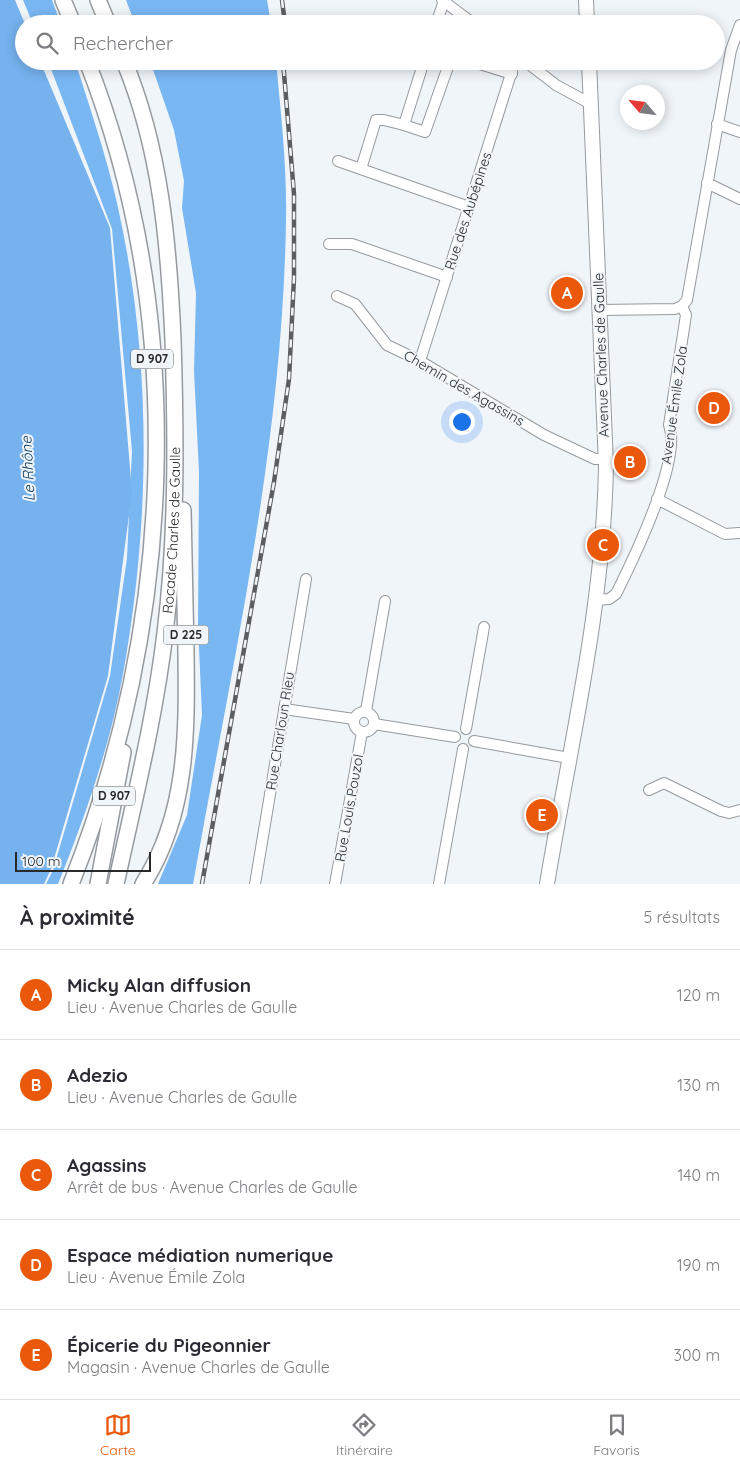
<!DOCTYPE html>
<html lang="fr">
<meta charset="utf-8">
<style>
body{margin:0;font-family:Quicksand,sans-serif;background:#f2f2f3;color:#2b2b33}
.compass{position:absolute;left:620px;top:85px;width:45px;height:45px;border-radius:50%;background:#fff;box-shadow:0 2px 12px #0003;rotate:298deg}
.scale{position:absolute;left:15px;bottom:12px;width:136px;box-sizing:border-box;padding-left:5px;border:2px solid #27292b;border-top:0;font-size:14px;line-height:18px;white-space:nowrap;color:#27292b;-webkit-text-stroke:4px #f0f5fa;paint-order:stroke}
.you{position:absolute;left:461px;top:421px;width:18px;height:18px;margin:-12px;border:4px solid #fff;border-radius:50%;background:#1a73e8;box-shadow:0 0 0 8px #1a73e833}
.badge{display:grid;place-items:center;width:32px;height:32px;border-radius:50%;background:#ea580c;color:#fff;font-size:16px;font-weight:700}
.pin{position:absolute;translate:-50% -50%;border:2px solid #fff;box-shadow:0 1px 5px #0006}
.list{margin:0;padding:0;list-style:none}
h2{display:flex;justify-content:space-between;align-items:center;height:65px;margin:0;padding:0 20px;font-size:21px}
h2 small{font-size:16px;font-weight:400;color:#7c7c81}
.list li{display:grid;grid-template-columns:32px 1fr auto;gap:15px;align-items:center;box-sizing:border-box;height:90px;padding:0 20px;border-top:1px solid #e1e1e2}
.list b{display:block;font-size:19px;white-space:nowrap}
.list p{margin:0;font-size:16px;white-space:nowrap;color:#7c7c81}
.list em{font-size:16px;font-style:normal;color:#7c7c81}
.icon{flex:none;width:28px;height:28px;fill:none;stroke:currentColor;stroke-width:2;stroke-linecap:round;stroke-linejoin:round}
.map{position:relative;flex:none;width:740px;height:884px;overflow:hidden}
.search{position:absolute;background:#fff;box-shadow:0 2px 12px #0003;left:15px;right:15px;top:15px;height:55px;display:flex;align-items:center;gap:12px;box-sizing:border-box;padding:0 18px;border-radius:28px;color:#7c7c81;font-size:19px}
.sheet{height:515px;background:#fff}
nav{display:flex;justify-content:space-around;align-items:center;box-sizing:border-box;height:70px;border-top:1px solid #e1e1e2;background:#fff;font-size:14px;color:#7c7c81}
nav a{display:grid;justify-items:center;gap:2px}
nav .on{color:#ea580c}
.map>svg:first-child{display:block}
.forest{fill:#79b7f3}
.water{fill:#75b2ee}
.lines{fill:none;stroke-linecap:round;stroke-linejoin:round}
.minor-casing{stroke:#969a9f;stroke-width:12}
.major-casing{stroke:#969a9f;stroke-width:16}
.highway-casing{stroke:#969a9f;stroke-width:18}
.minor{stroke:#fff;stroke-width:10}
.major{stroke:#fff;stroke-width:14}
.highway{stroke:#fff;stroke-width:15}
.rail-casing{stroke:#5b5e61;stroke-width:4.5}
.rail{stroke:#f0f5fa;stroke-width:2.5;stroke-dasharray:8;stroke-linecap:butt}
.labels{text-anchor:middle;stroke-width:4;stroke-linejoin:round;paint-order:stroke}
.shield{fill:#f0f5fa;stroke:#636669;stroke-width:1}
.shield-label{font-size:12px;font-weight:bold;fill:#27292b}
.street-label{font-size:14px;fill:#27292b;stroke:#f0f5fa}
.water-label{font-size:15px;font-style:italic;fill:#0f3c62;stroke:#f0f5fa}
</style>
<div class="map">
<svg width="740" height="884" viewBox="0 0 740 884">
<rect width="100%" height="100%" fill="#f0f5fa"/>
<!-- forest -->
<g class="forest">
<polygon points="23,0 52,0 61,24 33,24"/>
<polygon points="126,0 267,0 271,24 135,24"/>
<path d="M48,61H75C90,108 106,155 117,203C152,357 151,519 123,674C110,746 85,817 58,884H46L53,870L110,676L127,558L132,451L112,229Z"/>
<path d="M150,61H276C281,114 287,167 286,219C283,444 232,664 193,884H158L187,815L202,715L198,626L199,472L194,371L196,293L182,208L184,181L174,130Z"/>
</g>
<!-- water -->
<polygon class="water" points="0,0 15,0 25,24 24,61 40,61 110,228 132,492 108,676 51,869 44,884 0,884"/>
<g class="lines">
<defs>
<g id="minor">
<polyline points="442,0 474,24"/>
<polyline points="436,24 444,1"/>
<polyline points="470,61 512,74"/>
<polyline points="525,61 556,85 591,104"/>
<polyline points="717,124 740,132"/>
<polyline points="404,125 425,132 450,61"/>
<polyline points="338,161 469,207"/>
<polyline points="361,169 376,120 384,120 404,125 424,61"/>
<polyline points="707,183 740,199"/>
<polyline points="329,244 352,244 447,277"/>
<polyline points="337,296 355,304 387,345 420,361 544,435 595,459 606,459"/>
<polyline points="599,310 675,309 682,306 687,300 731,50 740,25"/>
<polyline points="420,361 515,61"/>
<polyline points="657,499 725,534 739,533"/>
<path d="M597,600L609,599L616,594C633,560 682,459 669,425L686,315L682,306"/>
<polyline points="284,709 354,719"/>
<polyline points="366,711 385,601"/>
<circle cx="364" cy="722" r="10"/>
<polyline points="374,724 455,737"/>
<polyline points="466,729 484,627"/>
<polyline points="474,741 569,758"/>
<polyline points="649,790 664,783 721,811 729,813 740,810"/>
<polyline points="255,884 306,579"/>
<polyline points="335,884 362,732"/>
<polyline points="439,884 463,749"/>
</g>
<g id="major">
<polyline points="586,0 587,24"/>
<path d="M547,884C570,745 604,606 606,465L589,61"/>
</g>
<g id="highway">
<polyline points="63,0 73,24"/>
<polyline points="98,0 108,24"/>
<path d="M71,884C174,626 189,322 87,61"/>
<polyline points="98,884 123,752"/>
<path id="s1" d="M116,884C134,801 155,718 165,633C177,536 176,438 173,340C169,247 161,149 124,61"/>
<path d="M143,884C188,814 187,732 186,652C185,605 184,558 183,510"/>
</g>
</defs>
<!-- minor casing -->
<use href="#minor" class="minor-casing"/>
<!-- major casing -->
<use href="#major" class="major-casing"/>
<!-- highway casing -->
<use href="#highway" class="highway-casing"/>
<!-- minor -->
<use href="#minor" class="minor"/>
<!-- major -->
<use href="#major" class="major"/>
<!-- highway -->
<use href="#highway" class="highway"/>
<defs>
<g id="rail">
<polyline points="282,0 285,24"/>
<polyline points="202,884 274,482 289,379 294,278 294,194 283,61"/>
</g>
</defs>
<!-- rail casing -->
<use href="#rail" class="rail-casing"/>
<!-- rail -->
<use href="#rail" class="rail"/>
</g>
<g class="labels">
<!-- shield labels -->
<g class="shield">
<rect x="131" y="349.5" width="42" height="19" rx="4"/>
<rect x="163.5" y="625.5" width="45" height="19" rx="4"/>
<rect x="93" y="786.5" width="42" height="19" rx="4"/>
</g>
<g class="shield-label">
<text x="152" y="363">D 907</text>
<text x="186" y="639">D 225</text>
<text x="114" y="800">D 907</text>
</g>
<!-- street labels -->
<g class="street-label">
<text transform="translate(468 211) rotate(-72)" y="5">Rue des Aubépines</text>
<text transform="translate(601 355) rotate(-92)" y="5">Avenue Charles de Gaulle</text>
<text transform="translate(464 388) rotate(30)" y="5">Chemin des Agassins</text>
<text transform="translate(674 405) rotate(-82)" y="5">Avenue Émile Zola</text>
<text dy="5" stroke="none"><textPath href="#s1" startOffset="359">Rocade Charles de Gaulle</textPath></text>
<text transform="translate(280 731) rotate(-81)" y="5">Rue Charloun Rieu</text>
<text transform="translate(349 808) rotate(-80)" y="5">Rue Louis Pouzol</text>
</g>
<!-- water labels -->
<g class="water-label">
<text transform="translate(28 469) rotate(-93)" y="5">Le Rhône</text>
</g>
</g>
</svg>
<svg class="compass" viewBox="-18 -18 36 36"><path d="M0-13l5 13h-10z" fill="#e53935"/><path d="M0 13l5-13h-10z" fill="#7c7c81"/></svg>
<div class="scale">100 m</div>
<div class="you"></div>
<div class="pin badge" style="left:567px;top:293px">A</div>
<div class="pin badge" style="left:630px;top:462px">B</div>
<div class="pin badge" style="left:603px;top:545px">C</div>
<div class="pin badge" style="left:714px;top:408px">D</div>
<div class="pin badge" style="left:542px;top:815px">E</div>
<div class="search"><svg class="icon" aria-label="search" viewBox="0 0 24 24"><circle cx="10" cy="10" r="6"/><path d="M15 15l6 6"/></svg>Rechercher</div>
</div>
<section class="sheet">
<h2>À proximité<small>5 résultats</small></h2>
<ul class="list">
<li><span class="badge">A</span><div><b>Micky Alan diffusion</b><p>Lieu · Avenue Charles de Gaulle</p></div><em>120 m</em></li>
<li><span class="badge">B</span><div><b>Adezio</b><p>Lieu · Avenue Charles de Gaulle</p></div><em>130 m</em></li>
<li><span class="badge">C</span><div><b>Agassins</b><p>Arrêt de bus · Avenue Charles de Gaulle</p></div><em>140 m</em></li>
<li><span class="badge">D</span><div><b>Espace médiation numerique</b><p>Lieu · Avenue Émile Zola</p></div><em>190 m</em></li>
<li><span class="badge">E</span><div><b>Épicerie du Pigeonnier</b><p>Magasin · Avenue Charles de Gaulle</p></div><em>300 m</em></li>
</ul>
</section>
<nav>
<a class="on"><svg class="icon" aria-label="map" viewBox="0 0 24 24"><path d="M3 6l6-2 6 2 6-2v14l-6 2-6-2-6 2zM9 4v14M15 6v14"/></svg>Carte</a>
<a><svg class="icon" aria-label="directions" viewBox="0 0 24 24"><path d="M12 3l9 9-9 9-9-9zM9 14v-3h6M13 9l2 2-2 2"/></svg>Itinéraire</a>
<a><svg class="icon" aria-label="saved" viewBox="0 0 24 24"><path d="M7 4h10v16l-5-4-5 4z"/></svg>Favoris</a>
</nav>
